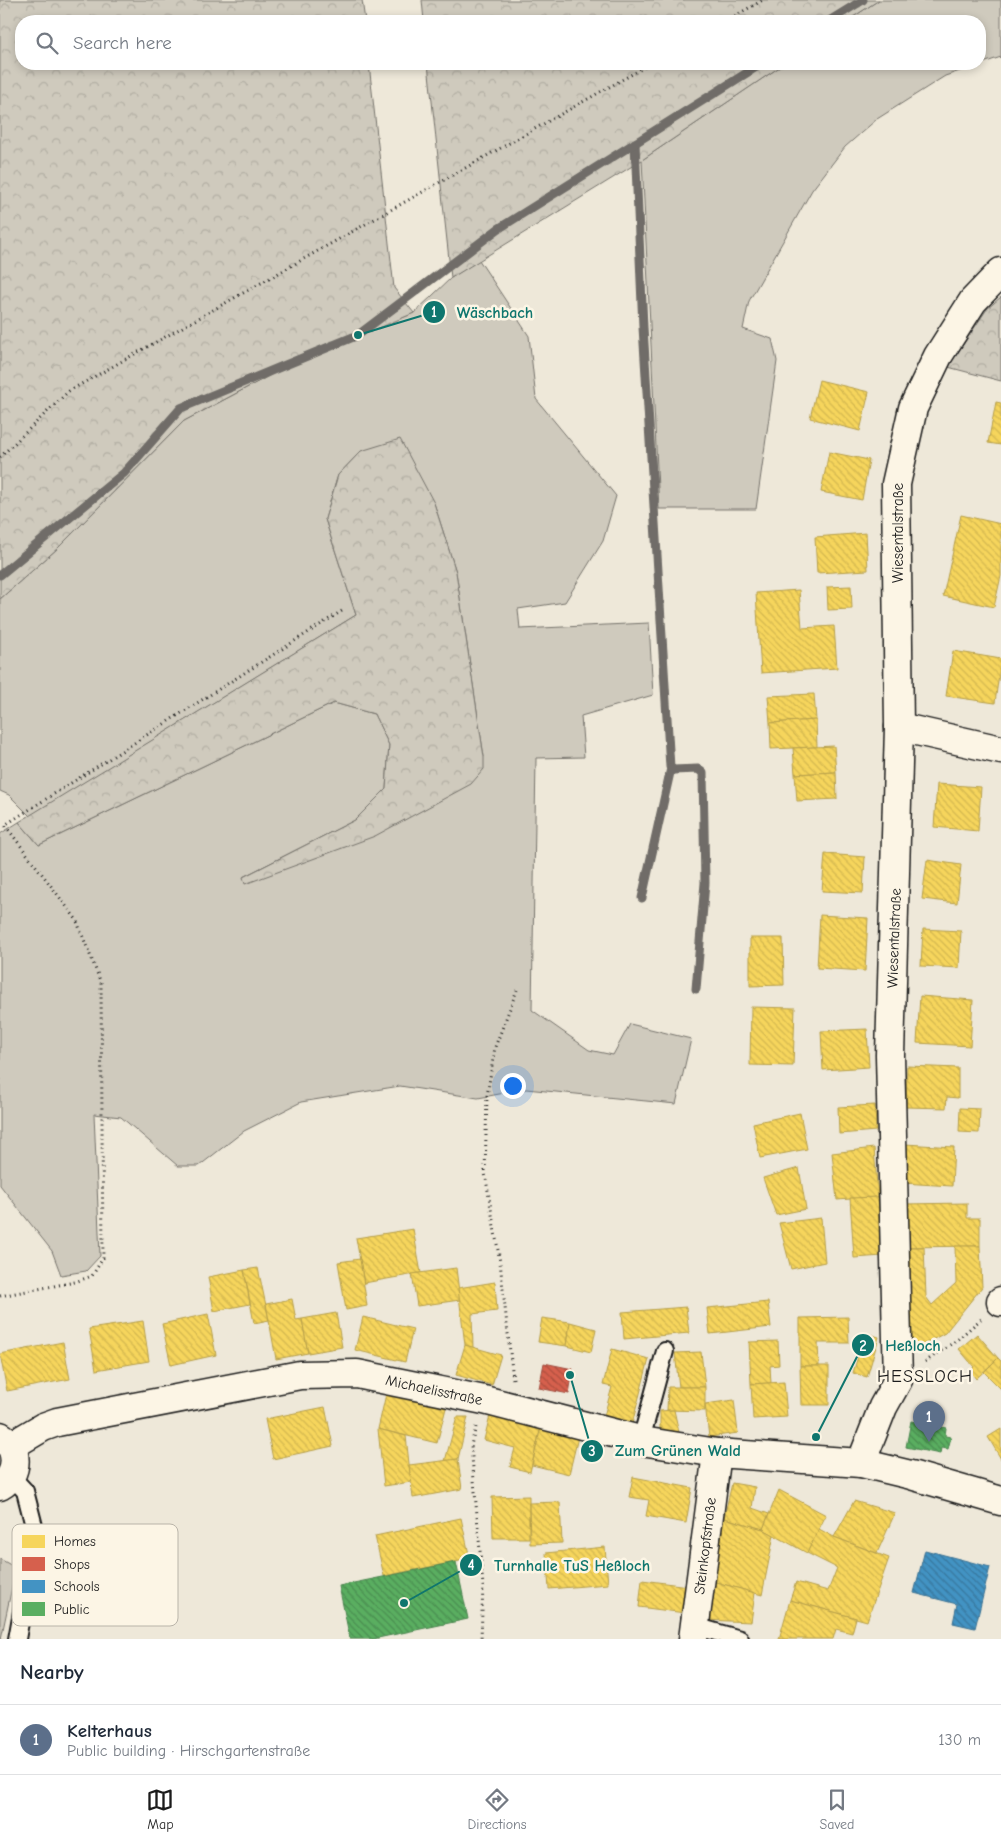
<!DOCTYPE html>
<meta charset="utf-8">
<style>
body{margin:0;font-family:"Comic Neue",sans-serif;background:#f2f2f3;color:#1f2937}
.you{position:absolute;left:512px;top:1085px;width:18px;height:18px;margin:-12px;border:4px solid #fff;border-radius:50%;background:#1a73e8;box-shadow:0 0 0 8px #1a73e833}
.badge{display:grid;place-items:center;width:32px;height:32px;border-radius:50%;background:#1c1c1c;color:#fff;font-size:16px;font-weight:700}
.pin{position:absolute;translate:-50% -41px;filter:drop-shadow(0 1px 2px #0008)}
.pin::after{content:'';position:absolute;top:26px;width:18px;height:15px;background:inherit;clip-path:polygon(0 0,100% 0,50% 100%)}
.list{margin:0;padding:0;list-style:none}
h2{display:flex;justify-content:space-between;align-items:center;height:65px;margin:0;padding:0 20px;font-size:21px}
h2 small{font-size:16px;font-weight:400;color:#747a83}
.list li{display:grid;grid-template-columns:32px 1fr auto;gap:15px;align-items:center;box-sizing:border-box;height:70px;padding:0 20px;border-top:1px solid #e0e1e3}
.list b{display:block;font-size:19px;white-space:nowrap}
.list p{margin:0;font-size:16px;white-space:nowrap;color:#747a83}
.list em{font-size:16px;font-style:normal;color:#747a83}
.icon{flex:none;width:28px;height:28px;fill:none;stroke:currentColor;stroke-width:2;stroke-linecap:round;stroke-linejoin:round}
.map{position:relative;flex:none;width:1001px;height:1639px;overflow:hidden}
.search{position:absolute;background:#fff;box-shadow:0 2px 8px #0003;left:15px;right:15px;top:15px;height:55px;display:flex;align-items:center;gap:12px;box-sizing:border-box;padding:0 18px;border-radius:20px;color:#747a83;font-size:19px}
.sheet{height:135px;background:#fff}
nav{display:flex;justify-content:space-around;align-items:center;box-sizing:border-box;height:70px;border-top:1px solid #e0e1e3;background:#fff;font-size:14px;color:#747a83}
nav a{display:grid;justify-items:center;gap:2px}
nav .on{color:#1c1c1c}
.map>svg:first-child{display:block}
.green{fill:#cfcabd;stroke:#76736c}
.forest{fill:url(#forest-crowns);stroke:#76736c}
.homes{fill:url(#homes-back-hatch);stroke:#b59e49}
.shops{fill:url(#shops-back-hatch);stroke:#9e4c3e}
.schools{fill:url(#schools-back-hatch);stroke:#376f91}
.public{fill:url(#public-back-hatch);stroke:#47824c}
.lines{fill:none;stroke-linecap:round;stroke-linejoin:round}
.stream{stroke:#6f6c67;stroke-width:9}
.lane-casing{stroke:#1c1c1c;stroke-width:20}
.street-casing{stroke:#1c1c1c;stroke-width:31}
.secondary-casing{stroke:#1c1c1c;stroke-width:31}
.path{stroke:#1c1c1c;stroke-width:3;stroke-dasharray:1 4;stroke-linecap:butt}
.lane{stroke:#fcf5e5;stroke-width:16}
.street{stroke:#fcf5e5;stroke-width:28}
.secondary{stroke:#fcf5e5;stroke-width:28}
.labels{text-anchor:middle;stroke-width:5;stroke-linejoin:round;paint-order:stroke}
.street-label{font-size:15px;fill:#1c1c1c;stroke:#fcf5e5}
.quarter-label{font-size:18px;letter-spacing:1px;fill:#1c1c1c;stroke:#fcf5e5}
.key{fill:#fcf5e5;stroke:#b9b4a9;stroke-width:1}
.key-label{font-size:14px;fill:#1c1c1c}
.leader{fill:none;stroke:#0f766e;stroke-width:2}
.callout-dot{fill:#0f766e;stroke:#fcf5e5;stroke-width:2}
.mark-label{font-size:15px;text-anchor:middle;font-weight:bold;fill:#fff}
.callout-label{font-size:16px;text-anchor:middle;font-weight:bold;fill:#0f766e;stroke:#fcf5e5;stroke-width:5;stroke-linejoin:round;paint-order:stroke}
</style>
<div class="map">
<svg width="1001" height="1639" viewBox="0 0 1001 1639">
<defs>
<pattern id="forest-crowns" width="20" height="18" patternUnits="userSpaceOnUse" patternTransform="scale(1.25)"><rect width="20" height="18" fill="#cfcabd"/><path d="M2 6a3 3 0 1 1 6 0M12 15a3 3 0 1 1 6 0" fill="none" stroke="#b1ada2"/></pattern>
<pattern id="homes-back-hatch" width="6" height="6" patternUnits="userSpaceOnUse" patternTransform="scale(1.25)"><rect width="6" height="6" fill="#f6d55c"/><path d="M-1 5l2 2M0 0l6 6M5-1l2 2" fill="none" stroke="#d2b64f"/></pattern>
<pattern id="shops-back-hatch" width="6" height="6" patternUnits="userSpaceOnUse" patternTransform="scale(1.25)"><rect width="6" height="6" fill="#d6604d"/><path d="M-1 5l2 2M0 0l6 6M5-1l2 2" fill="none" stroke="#ad4e3f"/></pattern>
<pattern id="schools-back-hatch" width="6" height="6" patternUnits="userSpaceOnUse" patternTransform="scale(1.25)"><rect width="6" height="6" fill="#4393c3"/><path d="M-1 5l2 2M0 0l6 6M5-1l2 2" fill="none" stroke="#37779e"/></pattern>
<pattern id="public-back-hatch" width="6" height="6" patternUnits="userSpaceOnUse" patternTransform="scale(1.25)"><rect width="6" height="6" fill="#5aae61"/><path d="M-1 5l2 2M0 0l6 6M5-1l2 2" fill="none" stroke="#4a8d4f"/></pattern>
</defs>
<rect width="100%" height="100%" fill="#eee8d9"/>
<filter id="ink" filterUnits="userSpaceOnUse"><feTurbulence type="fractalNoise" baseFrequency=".02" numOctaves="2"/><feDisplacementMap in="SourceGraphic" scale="10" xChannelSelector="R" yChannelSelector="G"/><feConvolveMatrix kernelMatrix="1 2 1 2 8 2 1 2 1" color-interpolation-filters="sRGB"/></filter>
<g filter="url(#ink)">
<!-- green -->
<g class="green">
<polygon points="879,0 1001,0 1001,57 945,76 877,119 845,147 812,190 749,301 743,329 772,339 777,361 756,509 659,509 642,160 784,64 980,64 980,21 847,21"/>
<polygon points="479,260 529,336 536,399 616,496 603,541 565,602 518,609 520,629 649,623 653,695 581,716 584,757 536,758 532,1010 589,1050 613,1055 630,1024 691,1039 676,1104 526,1089 478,1098 400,1086 301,1102 244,1131 199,1166 178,1166 121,1117 94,1114 100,1256 86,1271 61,1275 52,1251 0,1185 0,834 19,822 39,845 334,703 374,714 389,745 386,789 355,820 243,877 484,757 456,572 434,503 361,451 338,475 325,519 356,615 30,816 9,795 0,791 0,599 58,548 184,421 282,369 414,313 451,278"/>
<polygon points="0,1559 16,1568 1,1639 0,1639"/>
</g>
<!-- forest -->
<g class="forest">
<polygon points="0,0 362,0 365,21 21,21 21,64 369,64 394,288 414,313 282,369 184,421 58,548 0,599"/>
<polygon points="422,0 879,0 847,21 424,21"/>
<polygon points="428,64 784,64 642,160 451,278"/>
<polygon points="1001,297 1001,381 948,367 987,309"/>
<polygon points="400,439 434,503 456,572 484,757 484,769 471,784 375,836 245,884 243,877 355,820 386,789 389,745 374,714 334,703 39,845 19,822 356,615 325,519 338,475 361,451"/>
</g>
<!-- homes -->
<g class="homes">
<polygon points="819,380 869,392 860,431 810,418"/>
<polygon points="996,402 1001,403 1001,445 988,443"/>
<polygon points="829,452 869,460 862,500 821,492"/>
<polygon points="961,515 1001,524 1001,576 994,607 943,596"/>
<polygon points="866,533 868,570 817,573 815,537"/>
<polygon points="851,586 852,609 828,610 827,587"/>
<polygon points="799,590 802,628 834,626 837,668 761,673 756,593"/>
<polygon points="953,651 1001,659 995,703 946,696"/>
<polygon points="814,694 816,720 770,723 768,696"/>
<polygon points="816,720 817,747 771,749 770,723"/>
<polygon points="834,746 836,772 795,774 793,748"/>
<polygon points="836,772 837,799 797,801 795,774"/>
<polygon points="937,784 981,787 978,831 934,827"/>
<polygon points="825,854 865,857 863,893 822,891"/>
<polygon points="927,860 961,865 957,903 922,899"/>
<polygon points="820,915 868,918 865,971 817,968"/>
<polygon points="923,929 961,931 959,968 921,966"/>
<polygon points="750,938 783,938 784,985 750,986"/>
<polygon points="920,996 973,1000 970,1046 917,1043"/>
<polygon points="751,1007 795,1008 793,1066 750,1065"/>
<polygon points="867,1029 869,1067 823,1070 821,1031"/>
<polygon points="907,1066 958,1068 958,1098 947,1097 946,1108 906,1107"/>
<polygon points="875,1105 876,1131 839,1134 838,1107"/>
<polygon points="960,1108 980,1109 979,1133 959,1132"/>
<polygon points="800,1113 807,1149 760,1158 753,1123"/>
<polygon points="905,1144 954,1147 952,1186 902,1183"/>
<polygon points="874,1148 878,1197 837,1200 832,1153"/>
<polygon points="799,1168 806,1209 776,1215 763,1178"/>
<polygon points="878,1197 883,1256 854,1258 850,1198"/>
<polygon points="967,1203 967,1218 980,1218 980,1246 904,1247 903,1204"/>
<polygon points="821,1218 825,1262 791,1269 779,1223"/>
<polygon points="413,1229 421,1273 364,1283 356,1238"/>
<polygon points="955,1246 980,1246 982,1287 945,1333 917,1348 905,1326 904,1247 924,1247 926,1297 932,1305 956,1283"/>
<polygon points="360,1259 367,1306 346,1310 338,1262"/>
<polygon points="258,1268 269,1320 254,1323 244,1270"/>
<polygon points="456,1268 460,1300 417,1306 412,1274"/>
<polygon points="244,1270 250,1304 214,1311 208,1277"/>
<polygon points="495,1282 497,1311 472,1314 473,1348 465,1345 458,1288"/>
<polygon points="292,1299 296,1320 302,1319 308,1353 276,1359 266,1304"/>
<polygon points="768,1302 771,1327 710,1334 707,1308"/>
<polygon points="686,1307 689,1333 624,1339 622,1312"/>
<polygon points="336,1313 342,1347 308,1353 302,1319"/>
<polygon points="208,1314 216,1355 171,1365 162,1324"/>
<polygon points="363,1317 413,1329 405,1362 355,1350"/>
<polygon points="848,1317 849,1343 818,1343 819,1366 800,1366 800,1318"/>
<polygon points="542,1318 570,1322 567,1346 538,1342"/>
<polygon points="143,1321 149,1361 96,1370 89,1329"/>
<polygon points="570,1322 596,1329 591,1352 567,1346"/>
<polygon points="865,1333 879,1337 867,1377 853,1373"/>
<polygon points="977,1334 998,1358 976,1379 970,1371 974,1367 959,1349"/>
<polygon points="778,1341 779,1365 770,1366 771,1383 751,1384 749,1342"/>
<polygon points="63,1342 70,1379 7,1391 0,1354"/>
<polygon points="465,1345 501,1355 492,1385 456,1375"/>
<polygon points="612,1349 649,1359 632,1424 604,1416 612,1387 603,1385"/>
<polygon points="701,1352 705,1387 679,1387 675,1353"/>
<polygon points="998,1358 1001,1361 1001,1389 984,1372"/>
<polygon points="800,1366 829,1366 829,1405 801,1405"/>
<polygon points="784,1382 787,1417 753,1419 751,1384"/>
<polygon points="668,1387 705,1387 705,1411 667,1410"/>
<polygon points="386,1394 446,1408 437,1443 378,1429"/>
<polygon points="734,1400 738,1433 709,1437 705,1404"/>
<polygon points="325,1407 333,1446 273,1459 265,1419"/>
<polygon points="674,1410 680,1437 660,1432 660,1411"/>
<polygon points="490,1415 541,1427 530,1472 510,1467 515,1448 484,1440"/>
<polygon points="457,1417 468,1417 458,1459 445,1461"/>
<polygon points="541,1427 578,1437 569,1474 532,1465"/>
<polygon points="378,1429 406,1436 411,1482 384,1486"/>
<polygon points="1001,1429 1001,1459 988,1437"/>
<polygon points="458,1459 462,1489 413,1498 409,1465"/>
<polygon points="633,1477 692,1488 686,1523 646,1516 649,1500 629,1497"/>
<polygon points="732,1483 755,1487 752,1508 769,1514 763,1529 724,1518"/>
<polygon points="779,1490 826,1515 807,1553 763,1529"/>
<polygon points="529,1496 529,1538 493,1538 492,1497"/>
<polygon points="854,1501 895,1513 877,1553 834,1537"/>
<polygon points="560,1502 562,1543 530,1544 529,1503"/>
<polygon points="461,1518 470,1559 384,1576 375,1536"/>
<polygon points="724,1518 763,1529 774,1535 762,1595 712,1581"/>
<polygon points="819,1529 834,1537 889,1558 867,1621 790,1600 796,1582 828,1591 837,1568 807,1553"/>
<polygon points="605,1547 608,1584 549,1589 546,1553"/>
<polygon points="642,1580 688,1586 685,1613 639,1607"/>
<polygon points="712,1581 755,1593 751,1622 705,1620"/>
<polygon points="790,1600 856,1618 852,1633 836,1629 833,1639 779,1639"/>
</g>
<!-- shops -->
<polygon class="shops" points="544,1363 573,1369 569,1394 539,1388"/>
<!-- schools -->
<polygon class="schools" points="925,1550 990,1567 975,1628 953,1623 957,1604 914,1593"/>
<!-- public -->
<g class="public">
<polygon points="911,1421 946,1428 945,1436 951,1437 948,1449 941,1448 940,1454 906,1447"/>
<polygon points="456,1562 468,1619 373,1639 350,1639 339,1586"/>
</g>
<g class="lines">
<!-- stream -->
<g class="stream">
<polyline points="829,21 863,0"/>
<polyline points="635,143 643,327 670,767 673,770 698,769 703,773 705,883 696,989"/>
<polyline points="0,575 124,473 181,408 358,335 498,229 761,64"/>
<polyline points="642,898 671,768"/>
</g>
<defs>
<g id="lane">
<polyline points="641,1440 665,1351"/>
<polyline points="11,1476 25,1491 36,1534 17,1639"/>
<polyline points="695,1626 740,1639"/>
</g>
<g id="street">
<polyline points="899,727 1001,750"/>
<polyline points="1001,1302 1001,1301"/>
<polyline points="693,1639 717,1453"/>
</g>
<g id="secondary">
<path d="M0,1436C19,1446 20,1475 0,1486"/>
<polyline points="11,1446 43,1427 57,1422 300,1375 357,1374 484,1400 648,1442 717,1453 861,1463 911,1475 1001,1501"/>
<polyline points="861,1463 883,1407 898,1380 890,1055 899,727 896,484 913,408 938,356 973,301 1001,272"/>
</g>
</defs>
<!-- lane casing -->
<use href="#lane" class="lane-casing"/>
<!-- street casing -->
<use href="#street" class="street-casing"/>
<!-- secondary casing -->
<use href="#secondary" class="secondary-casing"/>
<!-- path -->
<g class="path">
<polyline points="726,21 763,0"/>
<polyline points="0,457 69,391 650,64"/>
<polyline points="0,1296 75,1282 92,1276 103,1258 101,983 76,919 5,825 342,611"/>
<polyline points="925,1362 957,1340 981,1319"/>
<polyline points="513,1379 500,1262 485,1173 487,1096 495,1047 517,990"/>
<polyline points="476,1427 471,1445 483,1586 481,1639"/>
</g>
<!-- lane -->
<use href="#lane" class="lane"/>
<!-- street -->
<use href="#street" class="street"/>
<!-- secondary -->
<use href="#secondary" class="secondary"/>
</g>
</g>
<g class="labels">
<!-- street labels -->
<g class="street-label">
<text transform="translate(898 533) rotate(-90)" y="5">Wiesentalstraße</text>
<text transform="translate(894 938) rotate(-88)" y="5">Wiesentalstraße</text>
<text transform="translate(434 1390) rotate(12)" y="5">Michaelisstraße</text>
<text transform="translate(705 1546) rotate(-83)" y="5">Steinkopfstraße</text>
</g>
<!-- quarter labels -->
<g class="quarter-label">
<text x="925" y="1382">HESSLOCH</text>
</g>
</g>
<!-- legend -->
<rect x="12" y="1524" width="166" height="102" rx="8" class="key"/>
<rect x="22" y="1535" width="23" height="13" fill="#f6d55c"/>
<rect x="22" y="1557" width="23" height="14" fill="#d6604d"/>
<rect x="22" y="1580" width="23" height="13" fill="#4393c3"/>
<rect x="22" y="1602" width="23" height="14" fill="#5aae61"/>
<g class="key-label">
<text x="54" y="1546">Homes</text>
<text x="54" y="1569">Shops</text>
<text x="54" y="1591">Schools</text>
<text x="54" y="1614">Public</text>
</g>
<!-- callouts -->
<path class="leader" d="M358 335L434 312M816 1437L863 1345M570 1375L592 1451M404 1603L471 1565"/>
<g class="callout-dot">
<circle cx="358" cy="335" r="5"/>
<circle cx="816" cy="1437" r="5"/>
<circle cx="570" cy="1375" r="5"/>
<circle cx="404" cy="1603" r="5"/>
<circle cx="434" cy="312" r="12"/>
<circle cx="863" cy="1345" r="12"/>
<circle cx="592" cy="1451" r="12"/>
<circle cx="471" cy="1565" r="12"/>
</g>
<g class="mark-label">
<text x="434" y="317">1</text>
<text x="863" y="1351">2</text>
<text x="592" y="1456">3</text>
<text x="471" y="1570">4</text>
</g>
<g class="callout-label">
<text x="495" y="318">Wäschbach</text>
<text x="913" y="1351">Heßloch</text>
<text x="678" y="1456">Zum Grünen Wald</text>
<text x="572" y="1571">Turnhalle TuS Heßloch</text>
</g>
</svg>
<div class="you"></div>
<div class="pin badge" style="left:929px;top:1442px;background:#5c6f8a">1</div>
<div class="search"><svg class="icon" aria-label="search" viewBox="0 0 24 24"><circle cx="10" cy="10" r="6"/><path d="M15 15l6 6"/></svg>Search here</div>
</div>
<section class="sheet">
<h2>Nearby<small></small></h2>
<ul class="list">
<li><span class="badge" style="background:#5c6f8a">1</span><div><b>Kelterhaus</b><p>Public building · Hirschgartenstraße</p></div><em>130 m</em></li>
</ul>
</section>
<nav>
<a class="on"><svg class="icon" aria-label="map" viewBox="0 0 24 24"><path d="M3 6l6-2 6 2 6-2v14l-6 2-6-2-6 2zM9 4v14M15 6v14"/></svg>Map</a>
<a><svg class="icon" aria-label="directions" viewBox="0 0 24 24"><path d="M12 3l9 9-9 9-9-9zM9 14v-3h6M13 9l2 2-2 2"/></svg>Directions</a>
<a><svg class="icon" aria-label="saved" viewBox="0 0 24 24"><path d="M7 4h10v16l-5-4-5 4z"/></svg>Saved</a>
</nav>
